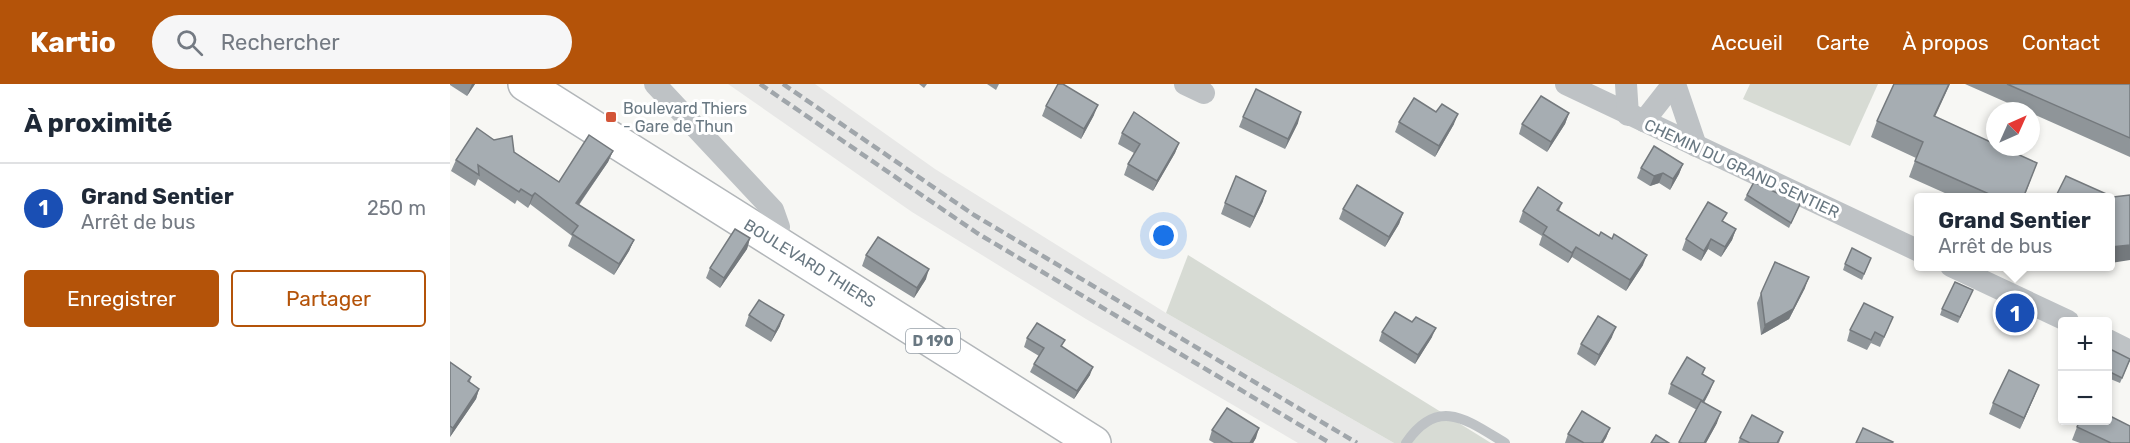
<!DOCTYPE html>
<html lang="fr">
<meta charset="utf-8">
<style>
body{margin:0;font-family:Rubik,sans-serif;background:#f6f6f7;color:#1f2937}
.controls{position:absolute;right:18px;bottom:18px;display:grid;overflow:hidden;border-radius:6px;box-shadow:0 3px 9px #0003}
.controls button{width:54px;height:54px;display:grid;place-items:center;padding:0;border:0;border-bottom:2px solid #e0e1e3;background:#fff;color:#1f2937;font:30px sans-serif}
.compass{position:absolute;left:1536px;top:18px;width:54px;height:54px;border-radius:50%;background:#fff;box-shadow:0 3px 9px #0003;rotate:45deg}
.you{position:absolute;left:714px;top:152px;width:21px;height:21px;margin:-15px;border:4px solid #fff;border-radius:50%;background:#1a73e8;box-shadow:0 0 0 9px #1a73e833}
.badge{display:grid;place-items:center;width:39px;height:39px;border-radius:50%;background:#b45309;color:#fff;font-size:20px;font-weight:700}
.pin{position:absolute;translate:-50% -50%;border:3px solid #fff;box-shadow:0 2px 6px #0006}
.popup{position:absolute;left:1464px;top:109px;width:201px;height:78px;box-sizing:border-box;display:grid;place-content:center;border-radius:6px;background:#fff;filter:drop-shadow(0 2px 4px #0005);font-size:20px;white-space:nowrap;color:#747a83}
.popup b{font-size:22px;color:#1f2937}
.popup::after{content:'';position:absolute;left:50%;top:100%;margin-left:-12px;border:12px solid transparent;border-top-color:#fff}
.list{margin:0;padding:0;list-style:none}
h2{display:flex;justify-content:space-between;align-items:center;height:78px;margin:0;padding:0 24px;font-size:26px}
h2 small{font-size:20px;font-weight:400;color:#747a83}
.list li{display:grid;grid-template-columns:39px 1fr auto;gap:18px;align-items:center;box-sizing:border-box;height:90px;padding:0 24px;border-top:2px solid #e0e1e3}
.list b{display:block;font-size:22px;white-space:nowrap}
.list p{margin:0;font-size:20px;white-space:nowrap;color:#747a83}
.list em{font-size:20px;font-style:normal;color:#747a83}
.actions{display:flex;gap:12px;padding:18px 24px}
.actions a{flex:1;padding:14px 0;border:2px solid #b45309;border-radius:6px;text-align:center;font-size:21px;color:#b45309}
.actions .main{background:#b45309;color:#fff}
.icon{flex:none;width:33px;height:33px;fill:none;stroke:currentColor;stroke-width:2;stroke-linecap:round;stroke-linejoin:round}
.map{position:relative;flex:none;width:1680px;height:359px;overflow:hidden}
header{display:flex;align-items:center;gap:36px;box-sizing:border-box;height:84px;padding:0 30px;background:#b45309;color:#fff}
header strong{font-size:28px}
nav{display:flex;gap:33px;margin-inline-start:auto;font-size:21px}
.search{width:420px;height:54px;background:#f6f6f7;display:flex;align-items:center;gap:15px;box-sizing:border-box;padding:0 21px;border-radius:33px;color:#747a83;font-size:22px}
main{display:flex}
aside{flex:1;background:#fff}
.map>svg:first-child{display:block}
.built{fill:#e8e8e7}
.green{fill:#d7dbd4}
.lines{fill:none;stroke-linecap:round;stroke-linejoin:round}
.primary-casing{stroke:#b2b6b9;stroke-width:36}
.service{stroke:#bec2c5;stroke-width:10}
.minor{stroke:#bec2c5;stroke-width:22}
.primary{stroke:#fff;stroke-width:33}
.rail{stroke:#a0a6ab;stroke-width:4.5;stroke-dasharray:9 4.5;stroke-linecap:butt}
.wall{fill:#8f9599}
.shaded-wall{fill:#74797d}
.building{fill:#a6adb2;stroke:#74797d;stroke-width:1.5}
.poi-dot{fill:#d35538;stroke:#fff;stroke-width:2}
.labels{text-anchor:middle;stroke-width:6;stroke-linejoin:round;paint-order:stroke}
.shield{fill:#fff;stroke:#96a0a8;stroke-width:1.5}
.shield-label{font-size:15px;font-weight:bold;fill:#697882}
.poi-label{font-size:16px;fill:#697882;stroke:#fff;text-anchor:start}
.street-label{font-size:16px;fill:#697882;stroke:#fff}
</style>
<header>
<strong>Kartio</strong>
<div class="search"><svg class="icon" aria-label="search" viewBox="0 0 24 24"><circle cx="10" cy="10" r="6"/><path d="M15 15l6 6"/></svg>Rechercher</div>
<nav><a>Accueil</a><a>Carte</a><a>À propos</a><a>Contact</a></nav>
</header>
<main>
<aside>
<h2>À proximité<small></small></h2>
<ul class="list">
<li><span class="badge" style="background:#1a4fb4">1</span><div><b>Grand Sentier</b><p>Arrêt de bus</p></div><em>250 m</em></li>
</ul>
<div class="actions"><a class="main">Enregistrer</a><a>Partager</a></div>
</aside>
<div class="map">
<svg width="1680" height="359" viewBox="0 0 1680 359">
<rect width="100%" height="100%" fill="#f7f7f4"/>
<!-- built -->
<polygon class="built" points="278,0 365,0 485,85 716,229 944,359 848,359 636,235 462,128"/>
<!-- green -->
<g class="green">
<polygon points="1300,0 1428,0 1400,62 1293,15"/>
<polygon points="738,171 1041,359 944,359 716,229"/>
</g>
<g class="lines">
<defs>
<polyline id="primary" points="75,0 644,359"/>
</defs>
<!-- primary casing -->
<use href="#primary" class="primary-casing"/>
<!-- service -->
<path class="service" d="M956,359C988,312 1017,336 1055,359"/>
<!-- minor -->
<g class="minor">
<polyline points="205,0 323,126 329,143 322,155"/>
<polyline points="735,0 754,9"/>
<polyline points="1116,0 1469,167"/>
<polyline points="1176,0 1178,31"/>
<polyline points="1225,0 1246,62"/>
<polyline points="1194,37 1223,0"/>
<polyline points="1501,182 1618,237"/>
<polyline points="1658,256 1680,267"/>
</g>
<!-- primary -->
<use href="#primary" class="primary"/>
<!-- rail -->
<g class="rail">
<polyline points="310,0 527,149 880,359"/>
<polyline points="333,0 524,131 907,359"/>
</g>
</g>
<!-- wall -->
<g class="wall">
<polygon points="0,0 25,0 17,12 0,1"/>
<polygon points="469,0 477,0 474,4"/>
<polygon points="537,0 549,0 546,6"/>
<polygon points="1515,0 1680,0 1680,73 1581,29 1581,27 1576,27"/>
<polygon points="596,22 644,31 631,55 592,32"/>
<polygon points="986,28 1004,40 985,73 945,48 949,38"/>
<polygon points="1119,29 1115,40 1097,68 1069,50 1072,40"/>
<polygon points="793,33 848,39 835,65 789,43"/>
<polygon points="1485,33 1581,95 1574,114 1506,114 1459,93 1466,74 1421,53 1427,37"/>
<polygon points="672,49 729,59 725,69 703,107 674,91 678,80 684,69 668,60"/>
<polygon points="44,56 64,68 109,98 163,67 158,78 129,121 184,156 179,167 164,191 118,162 122,152 80,120 78,124 67,116 65,120 28,95 25,102 1,87 6,76"/>
<polygon points="1233,80 1229,90 1220,106 1209,99 1200,102 1187,94 1191,84"/>
<polygon points="1297,111 1348,125 1339,144 1294,116"/>
<polygon points="813,117 800,144 771,130 775,119"/>
<polygon points="1112,119 1109,127 1193,181 1176,207 1122,173 1118,179 1089,161 1092,152 1069,138 1073,127"/>
<polygon points="893,125 953,129 949,140 935,163 889,135"/>
<polygon points="1274,138 1286,145 1282,156 1271,173 1258,165 1251,177 1232,166 1236,155"/>
<polygon points="300,154 297,165 270,204 256,194 260,184"/>
<polygon points="416,171 476,195 464,214 412,182"/>
<polygon points="1421,174 1412,196 1393,186 1395,180"/>
<polygon points="1355,204 1339,235 1311,251 1307,219 1311,209"/>
<polygon points="1523,206 1508,239 1490,231 1492,225"/>
<polygon points="299,231 330,242 321,258 295,242"/>
<polygon points="962,238 982,253 965,280 929,257 932,248"/>
<polygon points="1439,243 1430,263 1421,259 1417,266 1397,257 1400,246"/>
<polygon points="1162,253 1145,282 1127,270 1131,260"/>
<polygon points="577,254 612,263 640,291 624,315 580,288 584,280 589,272 574,263"/>
<polygon points="1658,264 1680,276 1670,299 1658,294"/>
<polygon points="0,278 21,293 20,298 29,305 26,315 0,353"/>
<polygon points="1255,284 1253,290 1260,307 1254,319 1267,339 1256,359 1229,359 1247,326 1218,310 1221,300"/>
<polygon points="1585,311 1570,345 1539,330 1543,319"/>
<polygon points="1627,343 1680,359 1630,359 1622,356"/>
<polygon points="1160,344 1156,354 1153,359 1115,359 1118,350"/>
<polygon points="762,346 806,354 803,359 764,359 759,356"/>
<polygon points="1333,348 1329,359 1288,359 1290,354"/>
</g>
<!-- shaded-wall -->
<g class="shaded-wall">
<polygon points="22,0 25,0 17,12 21,2"/>
<polygon points="1499,0 1500,0 1478,48 1484,32"/>
<polygon points="648,21 644,31 631,55 634,45"/>
<polygon points="851,28 848,39 835,65 838,55"/>
<polygon points="1119,29 1115,40 1097,68 1101,58"/>
<polygon points="1008,30 1004,40 985,73 989,62"/>
<polygon points="729,59 725,69 703,107 707,97"/>
<polygon points="163,67 158,78 122,130 126,119"/>
<polygon points="1233,80 1229,90 1220,106 1223,95"/>
<polygon points="1213,89 1209,99 1200,102 1204,92"/>
<polygon points="816,107 813,117 800,144 804,133"/>
<polygon points="85,109 80,120 78,124 82,112"/>
<polygon points="953,129 949,140 935,163 939,153"/>
<polygon points="1286,145 1282,156 1271,173 1275,163"/>
<polygon points="300,154 297,165 270,204 274,194"/>
<polygon points="1261,155 1258,165 1251,177 1254,167"/>
<polygon points="184,156 179,167 164,191 169,180"/>
<polygon points="1680,161 1680,176 1661,179 1661,163"/>
<polygon points="1126,163 1122,173 1118,179 1122,169"/>
<polygon points="1197,171 1193,181 1176,207 1180,196"/>
<polygon points="479,185 476,195 464,214 467,204"/>
<polygon points="1359,193 1355,204 1339,235 1311,251 1315,241"/>
<polygon points="334,231 330,242 321,258 325,248"/>
<polygon points="1166,243 1162,253 1145,282 1149,271"/>
<polygon points="986,244 982,253 965,280 968,271"/>
<polygon points="643,283 640,291 624,315 627,307"/>
<polygon points="1264,297 1260,307 1249,327 1253,317"/>
<polygon points="1589,301 1585,311 1570,345 1574,334"/>
<polygon points="29,305 26,315 0,353 3,344"/>
<polygon points="1271,328 1267,339 1256,359 1254,359"/>
<polygon points="809,344 806,354 803,359 800,359"/>
<polygon points="1160,344 1156,354 1153,359 1151,359"/>
</g>
<!-- building -->
<g class="building">
<polygon points="608,0 613,0 648,21 634,45 596,22"/>
<polygon points="1444,0 1499,0 1484,32 1545,60 1545,63 1552,63 1587,79 1573,114 1548,114 1465,77 1473,58 1427,37"/>
<polygon points="1557,0 1680,0 1680,54"/>
<polygon points="806,5 851,28 838,55 793,33"/>
<polygon points="1091,12 1119,29 1101,58 1072,40"/>
<polygon points="964,14 986,28 992,20 1008,30 989,62 949,38"/>
<polygon points="684,28 729,59 707,97 678,80 690,60 672,49"/>
<polygon points="27,44 44,56 62,52 64,68 109,98 139,51 163,67 126,119 184,156 169,180 122,150 128,142 85,109 82,112 71,105 69,108 28,81 29,91 6,76"/>
<polygon points="1204,62 1233,80 1223,95 1213,89 1204,92 1191,84"/>
<polygon points="786,92 816,107 804,133 775,119"/>
<polygon points="1616,92 1663,113 1680,111 1680,161 1661,163 1661,114 1605,114"/>
<polygon points="1304,98 1350,120 1341,139 1297,111"/>
<polygon points="907,101 953,129 939,153 893,125"/>
<polygon points="1088,103 1112,119 1107,126 1149,152 1151,148 1162,155 1164,150 1197,171 1180,196 1126,163 1122,169 1093,150 1097,143 1073,127"/>
<polygon points="1258,118 1277,129 1272,137 1286,145 1275,163 1261,155 1254,167 1236,155"/>
<polygon points="285,145 300,154 274,194 260,184"/>
<polygon points="428,153 479,185 467,204 416,171"/>
<polygon points="1402,164 1421,174 1414,190 1395,180"/>
<polygon points="1325,178 1359,193 1343,225 1315,241 1311,209"/>
<polygon points="1505,198 1523,206 1510,233 1492,225"/>
<polygon points="309,216 334,231 325,248 299,231"/>
<polygon points="1414,219 1443,233 1434,253 1425,248 1421,256 1400,246"/>
<polygon points="945,228 962,238 966,233 986,244 968,271 932,248"/>
<polygon points="1148,232 1166,243 1149,271 1131,260"/>
<polygon points="587,239 615,256 611,262 643,283 627,307 584,280 594,264 577,254"/>
<polygon points="1658,264 1680,275 1672,294 1658,287"/>
<polygon points="1237,273 1255,284 1252,290 1264,297 1253,317 1221,300"/>
<polygon points="0,278 21,293 18,297 29,305 3,344 0,342"/>
<polygon points="1559,286 1589,301 1574,334 1543,319"/>
<polygon points="1251,317 1271,328 1254,359 1232,359 1229,358"/>
<polygon points="777,324 809,344 800,359 783,359 762,346"/>
<polygon points="1132,327 1160,344 1151,359 1134,359 1118,350"/>
<polygon points="1302,331 1333,348 1327,359 1300,359 1290,354"/>
<polygon points="1658,331 1680,342 1680,359 1661,359 1627,343 1630,336 1658,336"/>
<polygon points="1413,344 1443,358 1442,359 1406,359"/>
<polygon points="1206,351 1219,359 1201,359"/>
</g>
<!-- markers -->
<rect class="poi-dot" x="155" y="27" width="12" height="12" rx="3"/>
<g class="labels">
<!-- shield labels -->
<rect class="shield" x="456" y="245" width="54" height="24" rx="4.5"/>
<g class="shield-label">
<text x="483" y="262">D 190</text>
</g>
<!-- poi labels -->
<g class="poi-label">
<text x="173" y="30">Boulevard Thiers<tspan x="173" dy="18">- Gare de Thun</tspan></text>
</g>
<!-- street labels -->
<g class="street-label">
<text transform="translate(1292 84) rotate(25)" y="6">CHEMIN DU GRAND SENTIER</text>
<text transform="translate(360 179) rotate(32)" y="6">BOULEVARD THIERS</text>
</g>
</g>
</svg>
<div class="controls">
<button>+</button>
<button>−</button>
</div>
<svg class="compass" viewBox="-18 -18 36 36"><path d="M0-13l5 13h-10z" fill="#e53935"/><path d="M0 13l5-13h-10z" fill="#747a83"/></svg>
<div class="you"></div>
<div class="pin badge" style="left:1565px;top:229px;background:#1a4fb4">1</div>
<div class="popup"><b>Grand Sentier</b>Arrêt de bus</div>
</div>
</main>
